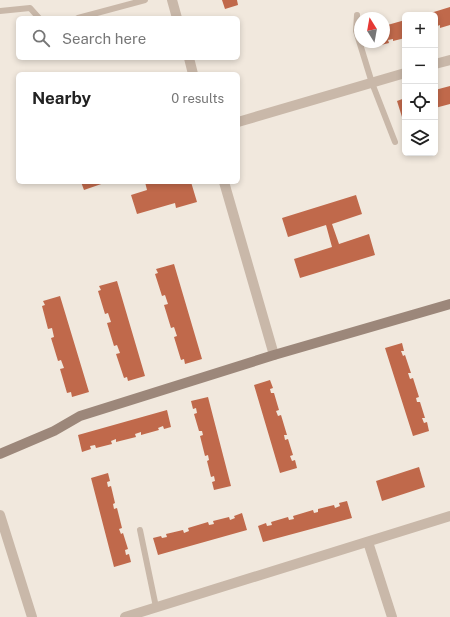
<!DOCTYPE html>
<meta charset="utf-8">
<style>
body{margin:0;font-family:"Public Sans",sans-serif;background:#f2f2f2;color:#222}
.controls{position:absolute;right:12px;top:12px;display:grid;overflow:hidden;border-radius:6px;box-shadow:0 2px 6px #0003}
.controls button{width:36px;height:36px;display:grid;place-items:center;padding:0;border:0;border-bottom:1px solid #e0e0e0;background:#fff;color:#222;font:20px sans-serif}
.compass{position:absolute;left:354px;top:12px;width:36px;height:36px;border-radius:50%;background:#fff;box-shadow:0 2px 6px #0003;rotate:349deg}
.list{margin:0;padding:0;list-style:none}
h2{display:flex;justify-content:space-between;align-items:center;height:52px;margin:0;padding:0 16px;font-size:17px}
h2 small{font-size:13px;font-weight:400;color:#767676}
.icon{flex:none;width:22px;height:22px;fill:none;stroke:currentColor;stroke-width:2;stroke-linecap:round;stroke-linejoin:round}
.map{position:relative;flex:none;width:450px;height:617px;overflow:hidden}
.search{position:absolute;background:#fff;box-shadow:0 2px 6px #0003;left:16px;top:16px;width:224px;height:44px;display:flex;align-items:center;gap:10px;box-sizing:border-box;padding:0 14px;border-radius:6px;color:#767676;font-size:15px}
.panel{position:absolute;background:#fff;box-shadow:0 2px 6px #0003;left:16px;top:72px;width:224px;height:112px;border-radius:6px}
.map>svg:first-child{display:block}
.building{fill:#c0694b}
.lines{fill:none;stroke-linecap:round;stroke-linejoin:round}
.lane{stroke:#c9b8a9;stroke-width:6}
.street{stroke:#c9b8a9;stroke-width:10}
.secondary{stroke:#9c877a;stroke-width:10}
</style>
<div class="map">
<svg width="450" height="617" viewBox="0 0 450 617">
<rect width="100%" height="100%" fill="#f1e8dd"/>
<!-- building -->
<g class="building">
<polygon points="222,0 237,0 238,5 225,9"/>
<polygon points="450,7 450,25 440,28 440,25 435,27 435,15 424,15"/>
<polygon points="405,20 405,38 393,41 393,39 388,40 389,43 381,45 380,42 384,42 384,26"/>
<polygon points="450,86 450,104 435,108 435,90"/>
<polygon points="405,98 405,116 402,117 397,101"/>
<polygon points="81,182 107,182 84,190"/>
<polygon points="145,182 191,182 197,202 176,208 175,203 137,214 131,195 147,190"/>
<polygon points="356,195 362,214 332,224 339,244 369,234 375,255 300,278 294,259 332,247 326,225 288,237 282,218"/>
<polygon points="174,264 202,359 185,364 184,359 181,360 174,337 177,336 174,327 171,328 164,305 168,304 165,295 162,296 155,274 158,273 156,269"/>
<polygon points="117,281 145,376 128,381 127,377 124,378 116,354 120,353 117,345 114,346 107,323 111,322 108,313 105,314 98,291 101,290 99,286"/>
<polygon points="60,296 89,392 72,397 71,392 67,393 60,369 64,368 61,360 58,361 51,338 54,337 52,328 48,329 42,306 45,305 43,301"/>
<polygon points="402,343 404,351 401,351 403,356 405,355 411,373 408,373 410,379 413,378 419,397 416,398 417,402 420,402 425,418 422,418 424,423 427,422 429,431 413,436 385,348"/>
<polygon points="270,380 273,388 270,389 271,393 274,393 279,410 276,411 278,416 281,415 287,435 284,435 285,440 288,439 293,455 290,456 292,461 295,460 297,468 280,473 254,385"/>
<polygon points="208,397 231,486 214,490 212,482 215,481 214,476 211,477 207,461 209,460 208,455 205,456 200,436 203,435 202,431 199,431 194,414 197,413 196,408 193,409 191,401"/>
<polygon points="167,410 171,427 164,429 163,426 158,428 159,430 141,435 141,432 135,434 136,437 116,442 116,439 111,441 112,444 96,448 95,445 90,446 91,449 82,452 78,435"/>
<polygon points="419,467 425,487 382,501 376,481"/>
<polygon points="108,473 110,481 107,482 108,487 111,486 115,503 113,504 114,509 117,508 122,528 119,529 121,534 123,533 128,549 125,550 126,555 129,554 131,562 114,567 91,478"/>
<polygon points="347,501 352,518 263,542 258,526 266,523 267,526 272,525 271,522 288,517 289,520 294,519 293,516 313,510 314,513 318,512 318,509 334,505 335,508 340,506 339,503"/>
<polygon points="242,513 247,530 158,555 153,538 161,536 162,538 167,537 166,534 183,530 184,533 189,531 188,528 208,522 209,525 214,524 213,521 229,517 230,520 235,518 234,516"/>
</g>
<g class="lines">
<!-- lane -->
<g class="lane">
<polyline points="0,11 30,8 39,18"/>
<polyline points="357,15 356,31 372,83 395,142"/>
<polyline points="78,18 145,0"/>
<polyline points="140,530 156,607"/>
</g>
<!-- street -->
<g class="street">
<polyline points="172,0 177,18"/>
<polyline points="189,58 193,74"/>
<polyline points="435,64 450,60"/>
<polyline points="238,122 405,73"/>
<polyline points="224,182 274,355"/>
<polyline points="0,515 32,617"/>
<polyline points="368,542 392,617"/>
<polyline points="125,617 450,516"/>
</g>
<!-- secondary -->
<polyline class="secondary" points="0,454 54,431 80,416 274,355 450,304"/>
</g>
</svg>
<div class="controls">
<button>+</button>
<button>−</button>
<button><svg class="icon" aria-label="locate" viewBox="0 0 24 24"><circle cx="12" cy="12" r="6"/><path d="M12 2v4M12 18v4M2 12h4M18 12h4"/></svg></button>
<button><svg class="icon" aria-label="layers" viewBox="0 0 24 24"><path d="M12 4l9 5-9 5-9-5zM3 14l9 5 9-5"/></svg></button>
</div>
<svg class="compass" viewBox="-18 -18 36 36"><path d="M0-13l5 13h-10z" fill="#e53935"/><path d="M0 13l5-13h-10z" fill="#767676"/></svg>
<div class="search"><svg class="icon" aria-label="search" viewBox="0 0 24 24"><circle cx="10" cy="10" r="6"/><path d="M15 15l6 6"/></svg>Search here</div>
<section class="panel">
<h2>Nearby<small>0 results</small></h2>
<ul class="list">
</ul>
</section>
</div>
